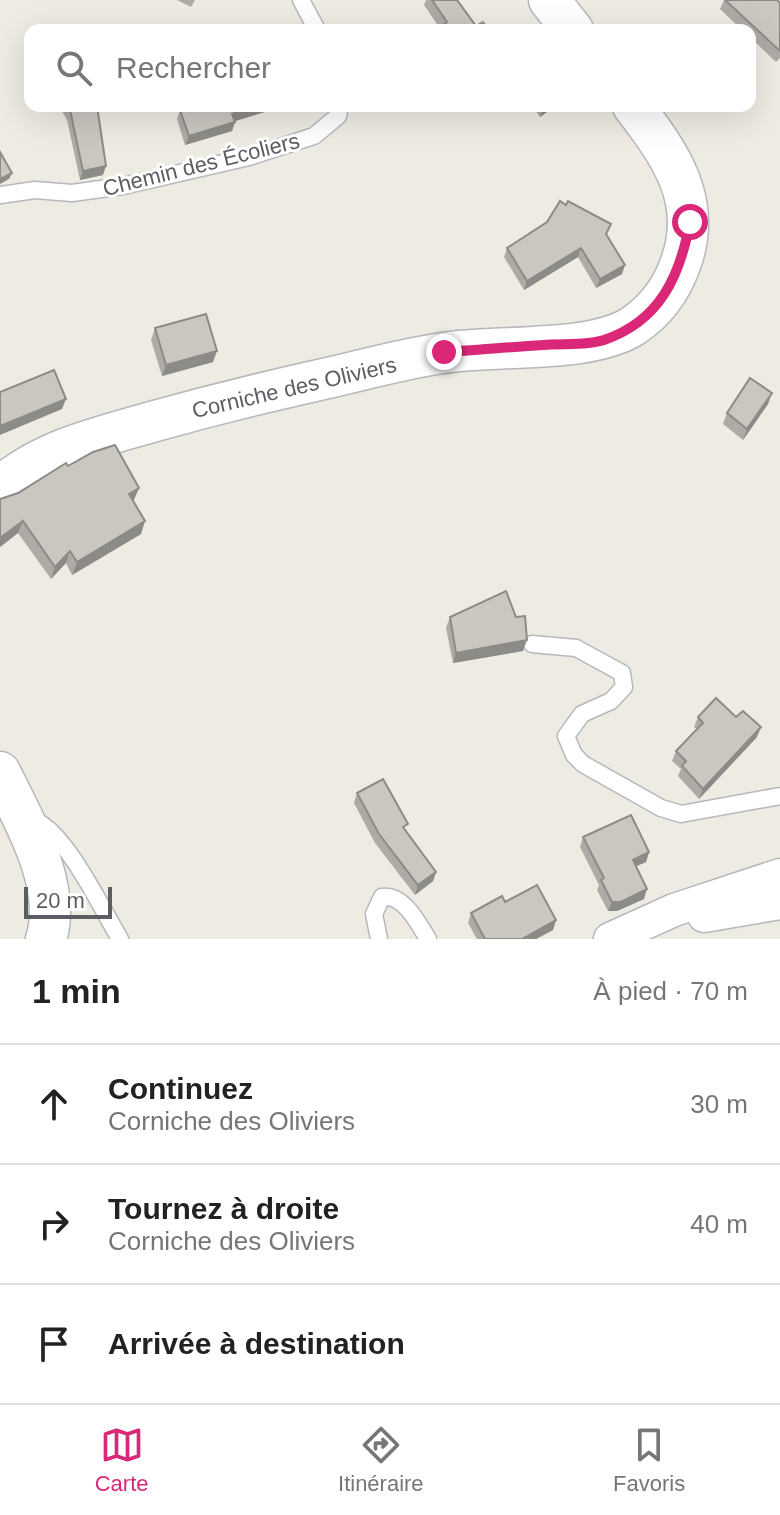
<!DOCTYPE html>
<html lang="fr">
<meta charset="utf-8">
<style>
body{margin:0;font-family:Helvetica,sans-serif;background:#f2f2f2;color:#222}
.scale{position:absolute;left:24px;bottom:20px;width:88px;box-sizing:border-box;padding-left:8px;border:4px solid #5a5e63;border-top:0;font-size:22px;line-height:28px;white-space:nowrap;color:#5a5e63;-webkit-text-stroke:6px #fff;paint-order:stroke}
.stop{position:absolute;width:24px;height:24px;margin:-18px;border:6px solid #db2777;border-radius:50%;background:#fff}
.stop.end{background:#db2777;border-color:#fff;box-shadow:0 2px 8px #0008}
.list{margin:0;padding:0;list-style:none}
h2{display:flex;justify-content:space-between;align-items:center;height:104px;margin:0;padding:0 32px;font-size:34px}
h2 small{font-size:26px;font-weight:400;color:#767676}
.list li{display:grid;grid-template-columns:52px 1fr auto;gap:24px;align-items:center;box-sizing:border-box;height:120px;padding:0 32px;border-top:2px solid #e0e0e0}
.list b{display:block;font-size:30px;white-space:nowrap}
.list p{margin:0;font-size:26px;white-space:nowrap;color:#767676}
.list em{font-size:26px;font-style:normal;color:#767676}
.icon{flex:none;width:44px;height:44px;fill:none;stroke:currentColor;stroke-width:2;stroke-linecap:round;stroke-linejoin:round}
.map{position:relative;flex:none;width:780px;height:939px;overflow:hidden}
.search{position:absolute;background:#fff;box-shadow:0 8px 32px #0002;left:24px;right:24px;top:24px;height:88px;display:flex;align-items:center;gap:20px;box-sizing:border-box;padding:0 28px;border-radius:16px;color:#767676;font-size:30px}
.sheet{height:464px;background:#fff}
nav{display:flex;justify-content:space-around;align-items:center;box-sizing:border-box;height:112px;border-top:2px solid #e0e0e0;background:#fff;font-size:22px;color:#767676}
nav a{display:grid;justify-items:center;gap:4px}
nav .on{color:#db2777}
.map>svg:first-child{display:block}
.lines{fill:none;stroke-linecap:round;stroke-linejoin:round}
.service-casing{stroke:#b5b8bd;stroke-width:19}
.minor-casing{stroke:#b5b8bd;stroke-width:35}
.tertiary-casing{stroke:#b5b8bd;stroke-width:43}
.service{stroke:#fff;stroke-width:16}
.minor{stroke:#fff;stroke-width:32}
.tertiary{stroke:#fff;stroke-width:40}
.wall{fill:#aeaba6}
.shaded-wall{fill:#8d8b87}
.building{fill:#cac7c1;stroke:#8d8b87;stroke-width:2}
.route{stroke:#db2777;stroke-width:10}
.labels{text-anchor:middle;stroke-width:6;stroke-linejoin:round;paint-order:stroke}
.street-label{font-size:22px;fill:#5a5e63;stroke:#fff}
</style>
<div class="map">
<svg width="780" height="939" viewBox="0 0 780 939">
<rect width="100%" height="100%" fill="#edebe2"/>
<g class="lines">
<defs>
<g id="service">
<polyline points="301,0 317,30"/>
<polyline points="0,195 35,190 72,193 123,186 249,157 314,136 338,116 340,106"/>
<polyline points="532,644 576,648 622,673 624,687 611,701 582,714 566,736 574,755 583,764 661,808 681,814 780,796"/>
<path d="M36,821C67,835 102,909 120,939"/>
<path d="M379,939L374,914L382,897C404,894 418,923 428,939"/>
</g>
<g id="minor">
<polyline points="704,916 780,903"/>
<polyline points="610,939 674,910 780,875"/>
</g>
<g id="tertiary">
<polyline points="549,0 573,30"/>
<path d="M0,487C42,450 96,438 148,423C205,407 261,393 319,380C360,371 401,359 443,353C496,344 589,354 633,326C655,311 671,290 680,265C704,202 671,155 633,106"/>
<path d="M0,772C23,819 63,886 46,939"/>
</g>
</defs>
<!-- service casing -->
<use href="#service" class="service-casing"/>
<!-- minor casing -->
<use href="#minor" class="minor-casing"/>
<!-- tertiary casing -->
<use href="#tertiary" class="tertiary-casing"/>
<!-- service -->
<use href="#service" class="service"/>
<!-- minor -->
<use href="#minor" class="minor"/>
<!-- tertiary -->
<use href="#tertiary" class="tertiary"/>
</g>
<!-- wall -->
<g class="wall">
<polygon points="177,0 195,0 191,7"/>
<polygon points="426,0 457,0 476,26 494,30 441,30 424,5"/>
<polygon points="724,0 777,0 780,3 780,58 776,62 750,37 750,30 742,30 720,9"/>
<polygon points="59,106 100,106 98,112 103,175 80,180 67,120"/>
<polygon points="194,106 284,106 235,121 232,131 185,145 177,119 180,110"/>
<polygon points="532,106 555,106 540,117"/>
<polygon points="547,222 607,235 622,274 596,288 578,257 524,290 504,257 507,248"/>
<polygon points="155,328 213,362 162,376 151,340"/>
<polygon points="768,404 743,440 723,424 727,413"/>
<polygon points="68,466 139,488 133,501 141,534 72,575 66,563 51,579 18,533 0,547 0,499 18,493"/>
<polygon points="450,617 523,651 453,663 446,628"/>
<polygon points="698,717 757,737 699,799 678,776 681,769 672,761 676,751 697,729 694,727"/>
<polygon points="357,793 436,872 433,881 415,895 375,843 354,803"/>
<polygon points="583,837 649,852 646,862 636,866 644,899 617,911 608,911 597,890 599,885 580,847"/>
<polygon points="505,902 556,920 553,930 536,939 477,939 468,923 471,913"/>
</g>
<!-- shaded-wall -->
<g class="shaded-wall">
<polygon points="259,106 284,106 229,123 232,114"/>
<polygon points="544,106 555,106 540,117"/>
<polygon points="235,122 232,131 185,145 189,136"/>
<polygon points="106,166 103,175 80,180 83,171"/>
<polygon points="12,173 9,179 0,184 0,179"/>
<polygon points="581,248 578,257 524,290 527,281"/>
<polygon points="625,265 622,274 596,288 600,279"/>
<polygon points="217,351 213,362 162,376 166,365"/>
<polygon points="772,393 768,404 743,440 747,429"/>
<polygon points="66,399 62,409 0,435 0,426"/>
<polygon points="139,488 134,500 124,506 129,494"/>
<polygon points="23,521 18,533 0,547 0,538"/>
<polygon points="145,521 141,534 72,575 77,562"/>
<polygon points="70,551 66,563 51,579 55,567"/>
<polygon points="527,640 523,651 453,663 456,653"/>
<polygon points="761,727 757,737 699,799 703,789"/>
<polygon points="649,852 646,862 630,869 633,860"/>
<polygon points="436,872 433,881 415,895 418,885"/>
<polygon points="647,889 644,899 617,911 608,911 612,902"/>
<polygon points="556,920 553,930 536,939 522,939"/>
</g>
<!-- building -->
<g class="building">
<polygon points="432,0 457,0 476,26 483,22 487,28 492,26 494,30 446,30 443,25 447,22"/>
<polygon points="725,0 777,0 780,3 780,51"/>
<polygon points="68,106 97,106 106,166 83,171 70,110"/>
<polygon points="194,106 259,106 232,114 235,122 189,136 180,110"/>
<polygon points="0,152 12,173 0,179"/>
<polygon points="560,201 566,205 568,201 611,224 606,234 625,265 600,279 581,248 527,281 507,248 547,222"/>
<polygon points="206,314 217,351 166,365 155,328"/>
<polygon points="54,370 66,399 0,426 0,392"/>
<polygon points="750,378 772,393 747,429 727,413"/>
<polygon points="115,445 139,488 129,494 145,521 77,562 70,551 55,567 23,521 0,538 0,499 18,493 66,463 68,466 93,452"/>
<polygon points="506,591 516,617 525,616 527,640 456,653 450,617"/>
<polygon points="716,698 736,717 743,711 761,727 703,789 682,766 686,761 676,751 703,723 698,717"/>
<polygon points="383,779 408,824 403,827 436,872 418,885 379,834 357,793"/>
<polygon points="631,815 649,852 633,860 647,889 621,902 612,902 601,880 604,878 583,837"/>
<polygon points="537,885 556,920 522,939 485,939 471,913 502,896 505,902"/>
</g>
<g class="lines">
<!-- route -->
<path class="route" d="M444,352C477,350 510,347 543,345C562,343 586,346 604,340C660,321 680,276 690,222"/>
</g>
<g class="labels">
<!-- street labels -->
<g class="street-label">
<text transform="translate(201 164) rotate(-14)" y="8">Chemin des Écoliers</text>
<text transform="translate(294 387) rotate(-13)" y="8">Corniche des Oliviers</text>
</g>
</g>
</svg>
<div class="scale">20 m</div>
<div class="stop" style="left:690px;top:222px"></div>
<div class="stop end" style="left:444px;top:352px"></div>
<div class="search"><svg class="icon" aria-label="search" viewBox="0 0 24 24"><circle cx="10" cy="10" r="6"/><path d="M15 15l6 6"/></svg>Rechercher</div>
</div>
<section class="sheet">
<h2>1 min<small>À pied · 70 m</small></h2>
<ul class="list">
<li><svg class="icon" aria-label="ahead" viewBox="0 0 24 24"><path d="M12 20V5M6 11l6-6 6 6"/></svg><div><b>Continuez</b><p>Corniche des Oliviers</p></div><em>30 m</em></li>
<li><svg class="icon" aria-label="right" viewBox="0 0 24 24"><path d="M7 20v-9h11M14 6l5 5-5 5"/></svg><div><b>Tournez à droite</b><p>Corniche des Oliviers</p></div><em>40 m</em></li>
<li><svg class="icon" aria-label="arrive" viewBox="0 0 24 24"><path d="M6 21V4h12l-3 4 3 4H6"/></svg><div><b>Arrivée à destination</b></div></li>
</ul>
</section>
<nav>
<a class="on"><svg class="icon" aria-label="map" viewBox="0 0 24 24"><path d="M3 6l6-2 6 2 6-2v14l-6 2-6-2-6 2zM9 4v14M15 6v14"/></svg>Carte</a>
<a><svg class="icon" aria-label="directions" viewBox="0 0 24 24"><path d="M12 3l9 9-9 9-9-9zM9 14v-3h6M13 9l2 2-2 2"/></svg>Itinéraire</a>
<a><svg class="icon" aria-label="saved" viewBox="0 0 24 24"><path d="M7 4h10v16l-5-4-5 4z"/></svg>Favoris</a>
</nav>
